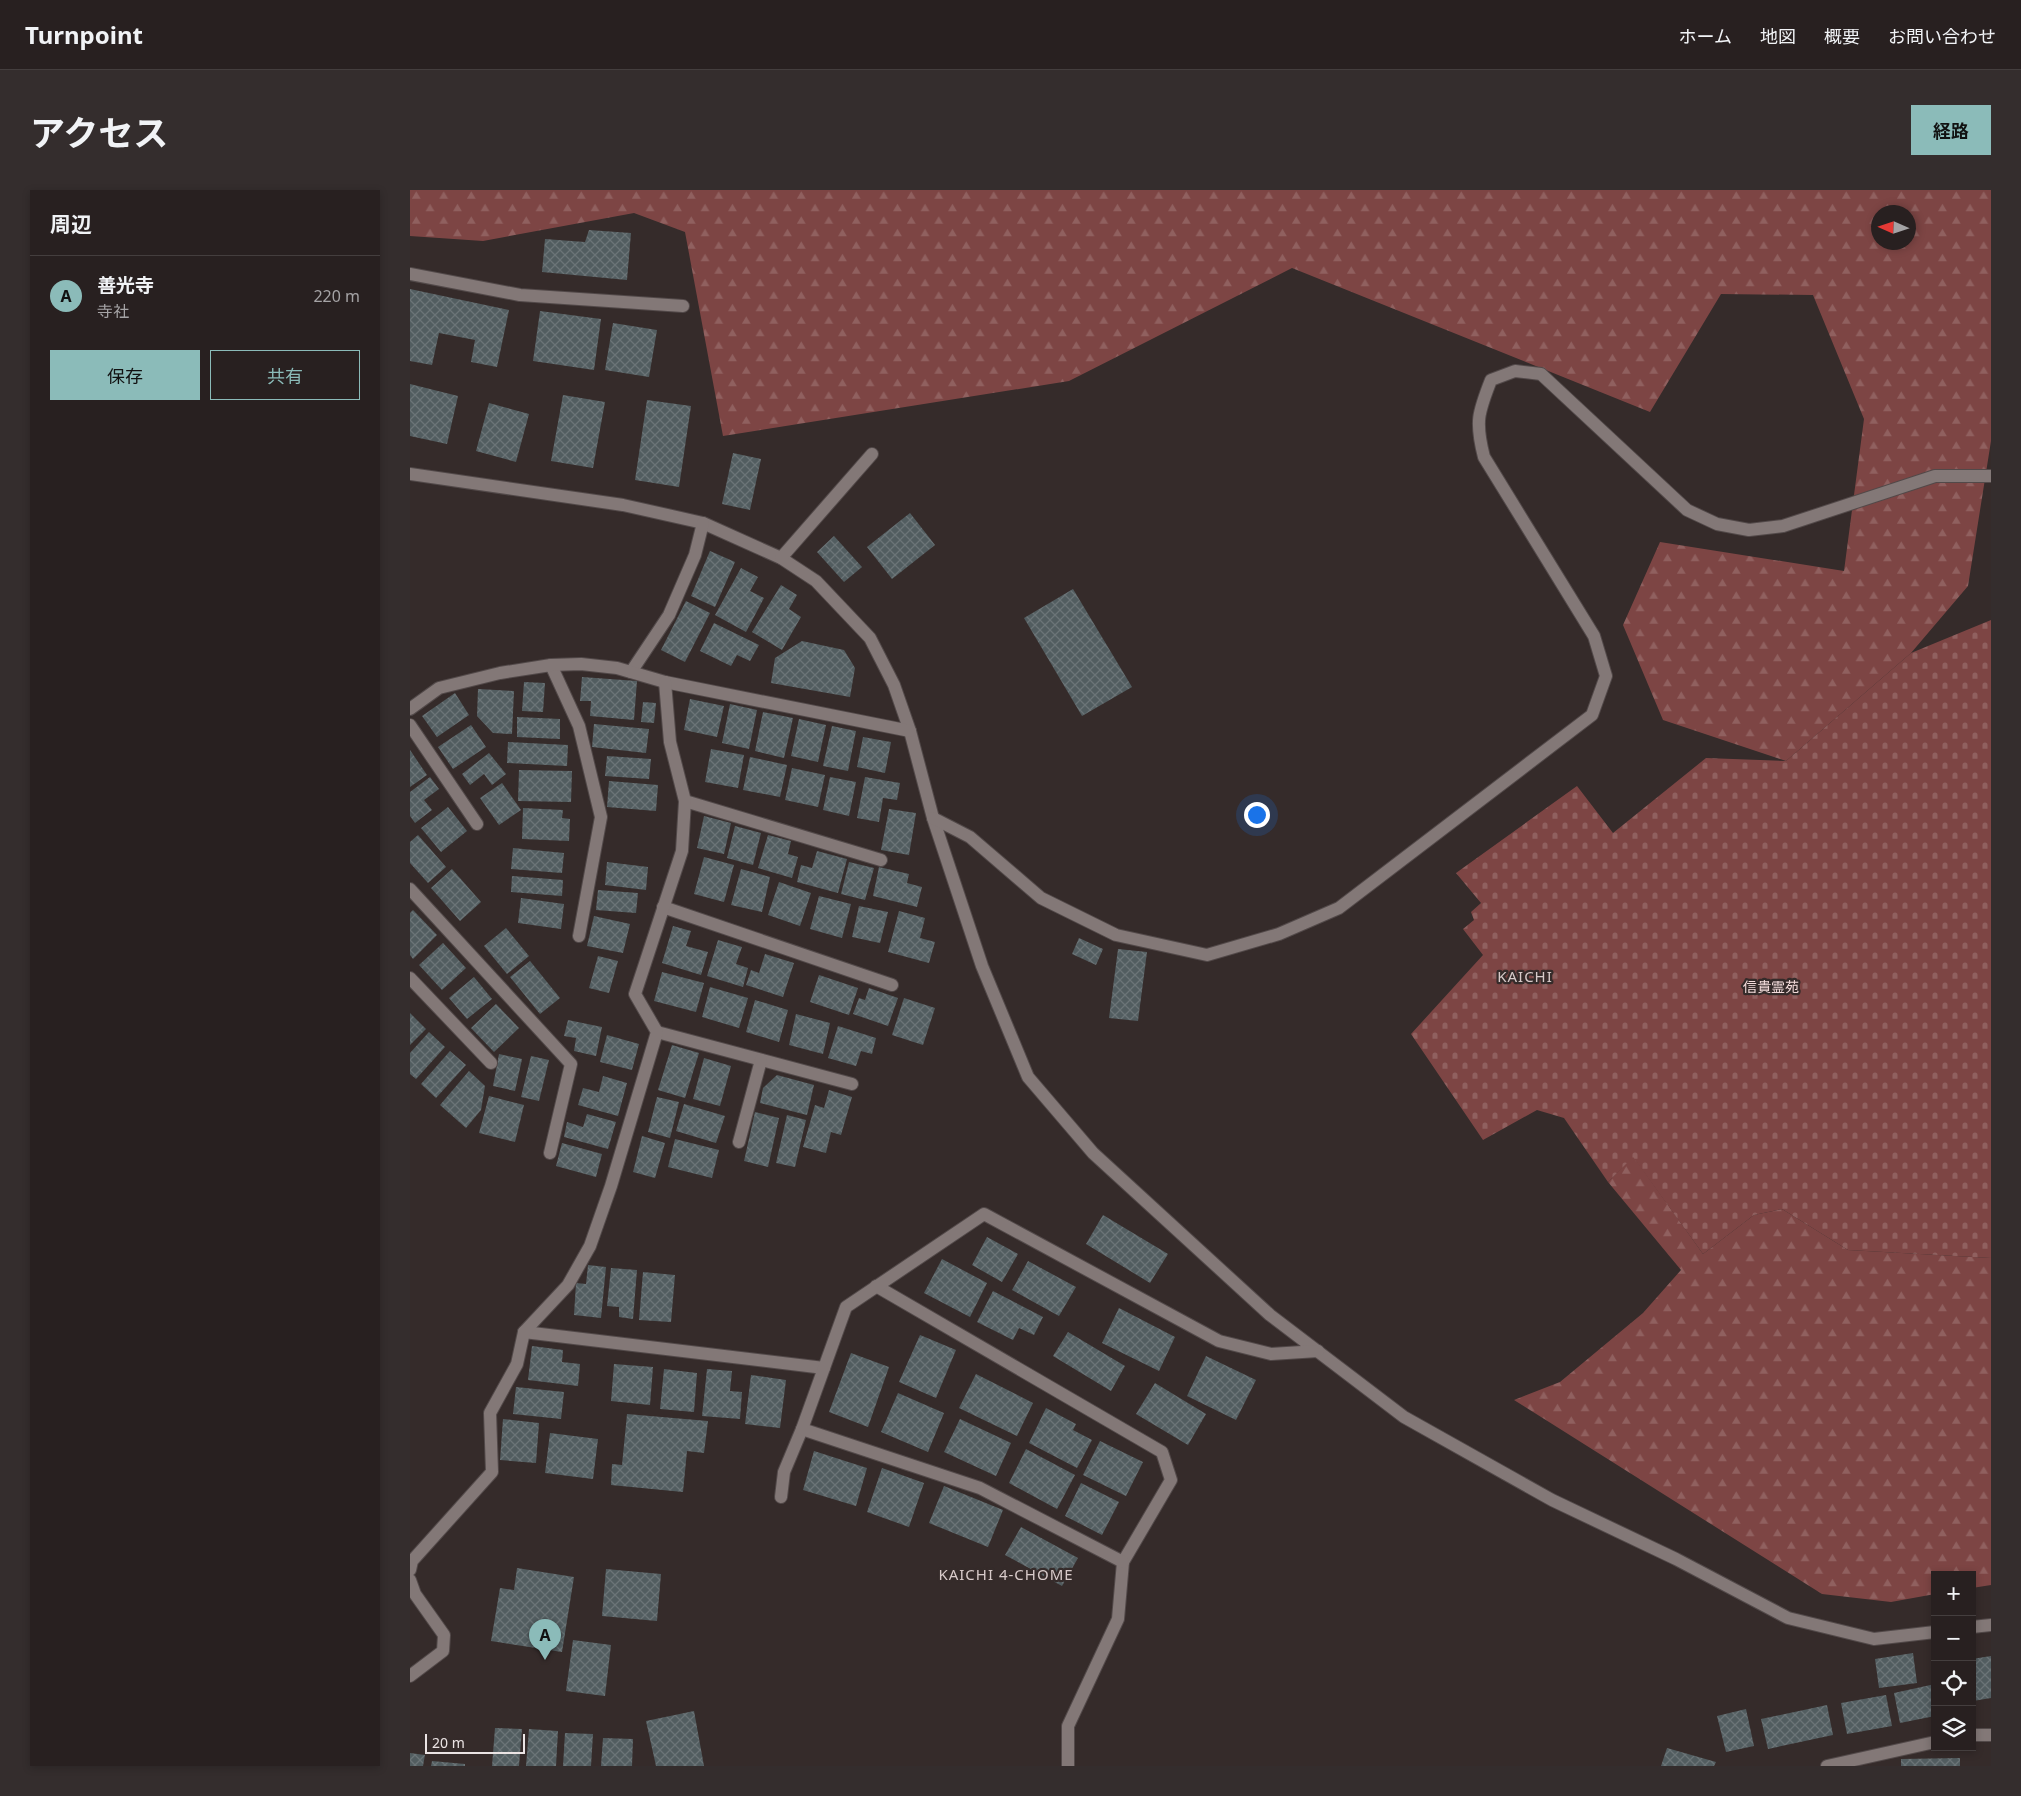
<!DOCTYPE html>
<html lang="ja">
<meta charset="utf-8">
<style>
body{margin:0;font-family:"Noto Sans","Noto Sans JP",sans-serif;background:#342d2d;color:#f1f3f6}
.controls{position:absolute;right:15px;bottom:15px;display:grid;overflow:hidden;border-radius:0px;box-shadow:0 2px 8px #0003}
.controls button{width:45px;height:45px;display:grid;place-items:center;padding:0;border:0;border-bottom:1px solid #443e3e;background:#282020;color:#f1f3f6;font:25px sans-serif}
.compass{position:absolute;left:1461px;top:15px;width:45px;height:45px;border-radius:50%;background:#282020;box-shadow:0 2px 8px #0003;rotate:273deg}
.scale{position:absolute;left:15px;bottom:12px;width:100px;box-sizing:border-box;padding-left:5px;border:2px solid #ebe4e4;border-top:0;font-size:14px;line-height:18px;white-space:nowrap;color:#ebe4e4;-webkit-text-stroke:4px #352b2a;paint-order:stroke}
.you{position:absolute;left:846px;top:624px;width:18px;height:18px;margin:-12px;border:4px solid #fff;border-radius:50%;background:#1a73e8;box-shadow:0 0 0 8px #1a73e833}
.badge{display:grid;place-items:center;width:32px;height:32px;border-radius:50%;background:#8bbbb9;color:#111;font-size:16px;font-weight:700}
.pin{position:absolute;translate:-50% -41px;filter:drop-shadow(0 1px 2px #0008)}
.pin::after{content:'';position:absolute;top:26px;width:18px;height:15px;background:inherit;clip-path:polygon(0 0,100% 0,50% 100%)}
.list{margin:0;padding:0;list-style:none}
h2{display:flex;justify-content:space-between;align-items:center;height:65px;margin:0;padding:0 20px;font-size:21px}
h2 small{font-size:16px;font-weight:400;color:#a5a3a5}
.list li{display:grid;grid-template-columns:32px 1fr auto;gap:15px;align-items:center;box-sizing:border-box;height:80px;padding:0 20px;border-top:1px solid #443e3e}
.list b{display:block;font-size:19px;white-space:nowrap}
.list p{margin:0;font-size:16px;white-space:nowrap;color:#a5a3a5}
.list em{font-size:16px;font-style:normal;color:#a5a3a5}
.actions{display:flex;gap:10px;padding:15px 20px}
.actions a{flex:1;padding:11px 0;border:1px solid #8bbbb9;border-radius:0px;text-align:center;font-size:18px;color:#8bbbb9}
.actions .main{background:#8bbbb9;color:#111}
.icon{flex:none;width:28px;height:28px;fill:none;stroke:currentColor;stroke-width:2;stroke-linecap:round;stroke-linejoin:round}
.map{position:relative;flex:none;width:1581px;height:1576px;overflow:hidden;border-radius:0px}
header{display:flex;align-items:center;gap:30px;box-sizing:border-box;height:70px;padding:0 25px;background:#282020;border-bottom:1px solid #443e3e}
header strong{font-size:24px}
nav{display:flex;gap:28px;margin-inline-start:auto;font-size:18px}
.intro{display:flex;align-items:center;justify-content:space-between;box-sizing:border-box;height:120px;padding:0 30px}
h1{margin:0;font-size:35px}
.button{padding:12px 22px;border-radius:0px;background:#8bbbb9;color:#111;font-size:18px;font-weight:700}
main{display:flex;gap:30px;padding:0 30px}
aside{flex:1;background:#282020;border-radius:0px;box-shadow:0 2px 8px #0003}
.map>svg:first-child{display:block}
.forest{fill:url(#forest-firs);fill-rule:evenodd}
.cemetery{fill:url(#cemetery-stones)}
.building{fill:url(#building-cross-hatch)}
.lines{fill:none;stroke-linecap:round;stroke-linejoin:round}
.minor-casing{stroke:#524949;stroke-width:14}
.minor{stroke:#837877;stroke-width:12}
.labels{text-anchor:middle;stroke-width:4.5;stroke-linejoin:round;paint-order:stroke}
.park-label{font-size:14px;fill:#f3dcdb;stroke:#352b2a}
.neighbourhood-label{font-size:15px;letter-spacing:1px;fill:#d8cbca;stroke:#352b2a}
</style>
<header>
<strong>Turnpoint</strong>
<nav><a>ホーム</a><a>地図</a><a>概要</a><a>お問い合わせ</a></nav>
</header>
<div class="intro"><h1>アクセス</h1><a class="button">経路</a></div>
<main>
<aside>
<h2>周辺<small></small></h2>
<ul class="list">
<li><span class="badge">A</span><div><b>善光寺</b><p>寺社</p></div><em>220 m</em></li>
</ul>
<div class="actions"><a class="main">保存</a><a>共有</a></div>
</aside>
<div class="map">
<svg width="1581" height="1576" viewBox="0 0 1581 1576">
<defs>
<pattern id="forest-firs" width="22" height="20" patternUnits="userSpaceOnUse" patternTransform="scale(1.25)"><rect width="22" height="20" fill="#7d4544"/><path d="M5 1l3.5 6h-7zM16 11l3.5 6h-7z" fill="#90605f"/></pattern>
<pattern id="cemetery-stones" width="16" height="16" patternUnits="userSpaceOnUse" patternTransform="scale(1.25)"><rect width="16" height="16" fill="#7d4544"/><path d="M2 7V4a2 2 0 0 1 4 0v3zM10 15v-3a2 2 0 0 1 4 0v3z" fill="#90605f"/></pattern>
<pattern id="building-cross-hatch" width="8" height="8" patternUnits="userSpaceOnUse" patternTransform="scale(1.25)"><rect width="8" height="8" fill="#525d60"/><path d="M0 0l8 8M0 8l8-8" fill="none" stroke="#6b7477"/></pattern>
</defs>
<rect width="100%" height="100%" fill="#352b2a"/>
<!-- forest -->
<g class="forest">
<path d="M0,0H1581V251L1558,396L1501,463L1376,571L1253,530L1213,435L1250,352L1434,381L1454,229L1403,105L1311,104L1240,222L882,78L659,191L313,246L275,42L224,23L73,51L0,46ZM1468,22H1498V52H1468Z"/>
<polygon points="1223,966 1293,1064 1344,1025 1372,1019 1438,1060 1581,1068 1581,1395 1562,1398 1562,1385 1525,1385 1525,1404 1481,1412 1412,1404 1104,1210 1150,1192 1233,1123 1271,1080 1198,992"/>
</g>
<!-- cemetery -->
<polygon class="cemetery" points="1581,430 1581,1068 1438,1060 1372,1019 1344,1025 1293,1064 1223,967 1198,992 1154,928 1127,920 1073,950 1001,844 1073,765 1053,739 1064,730 1061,722 1071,713 1046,683 1167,596 1203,643 1296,568 1376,571 1501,463"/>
<!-- building -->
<g class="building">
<polygon points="179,40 221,43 217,90 132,82 135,49 175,52"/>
<polygon points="0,99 99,120 87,177 61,172 65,150 29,143 22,175 0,171"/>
<polygon points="130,121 191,129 184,180 123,171"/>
<polygon points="203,133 247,140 239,187 195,180"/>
<polygon points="0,194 48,206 37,254 0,246"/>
<polygon points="153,205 195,212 183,278 141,271"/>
<polygon points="237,210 281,216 269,297 225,290"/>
<polygon points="79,213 119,224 106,272 66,261"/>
<polygon points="323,263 351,269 340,320 312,314"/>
<polygon points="500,323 525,355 482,389 457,357"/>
<polygon points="424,346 452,377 434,392 407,362"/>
<polygon points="300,361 325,372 305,417 281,406"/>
<polygon points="331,378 348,387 340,401 354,408 336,442 305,425"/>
<polygon points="371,395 387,405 379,419 391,427 372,460 342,442"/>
<polygon points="663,399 722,497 672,526 614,428"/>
<polygon points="276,411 300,423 275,472 251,460"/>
<polygon points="304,433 349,455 340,471 327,465 321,476 290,461"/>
<polygon points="392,451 434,460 445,478 440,507 361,493 365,468"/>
<polygon points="172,487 227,491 224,530 180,526 181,511 170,511"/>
<polygon points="114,492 135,493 133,522 112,521"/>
<polygon points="68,499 104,501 102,544 83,543 67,526"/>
<polygon points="45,503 59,525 27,547 12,526"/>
<polygon points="280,509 314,516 307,547 274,540"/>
<polygon points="233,512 246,513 244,533 231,532"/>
<polygon points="320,514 347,520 339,559 312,553"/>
<polygon points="353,522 383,528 374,568 345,561"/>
<polygon points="107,527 150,529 150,549 107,547"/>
<polygon points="389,529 416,535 408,572 381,566"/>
<polygon points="184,534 239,539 236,563 182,557"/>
<polygon points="61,535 76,557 43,579 28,557"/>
<polygon points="422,536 446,541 438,581 413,576"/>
<polygon points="453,547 481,552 475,583 447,577"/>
<polygon points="98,552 158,555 157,576 97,573"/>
<polygon points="301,559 334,565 328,598 295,592"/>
<polygon points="0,560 17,585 0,597"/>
<polygon points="79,563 96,584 82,595 74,584 60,595 52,584"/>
<polygon points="197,566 241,569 239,589 195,586"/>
<polygon points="340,567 377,575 370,607 333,600"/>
<polygon points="382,578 415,585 408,617 375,610"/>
<polygon points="109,580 162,581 161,612 108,611"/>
<polygon points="20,587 29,599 14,610 22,620 5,633 0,626 0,602"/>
<polygon points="420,587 446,592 439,626 413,620"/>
<polygon points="455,587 490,593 487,610 473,608 469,632 447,628"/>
<polygon points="199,591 248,595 246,621 197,617"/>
<polygon points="92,593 111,620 89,635 70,608"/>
<polygon points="38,617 57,641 31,662 11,638"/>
<polygon points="113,618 153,620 152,628 160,629 159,651 112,649"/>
<polygon points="479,619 506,623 499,665 471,660"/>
<polygon points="294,626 321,633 314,664 287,658"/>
<polygon points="325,636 351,643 343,675 317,668"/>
<polygon points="8,645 36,677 18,693 0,673 0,652"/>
<polygon points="358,645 381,651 378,664 388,667 382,688 348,678"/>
<polygon points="103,658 154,663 152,683 101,679"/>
<polygon points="407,661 437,669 428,703 387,692 391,675 402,678"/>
<polygon points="294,667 324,675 314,712 284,704"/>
<polygon points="197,672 238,677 236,700 195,695"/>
<polygon points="439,672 464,678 455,710 431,704"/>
<polygon points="469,677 499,684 497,693 512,697 507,717 463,706"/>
<polygon points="42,679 71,712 50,731 21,698"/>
<polygon points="331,679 360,687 352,722 321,715"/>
<polygon points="102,686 153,690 152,706 101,702"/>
<polygon points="369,692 401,703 390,736 358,725"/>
<polygon points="188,700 228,703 226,723 186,720"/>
<polygon points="409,706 441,714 432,748 400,739"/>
<polygon points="111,708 154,714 151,739 108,733"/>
<polygon points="449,716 478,722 470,753 442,747"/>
<polygon points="3,720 27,745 3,769 0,765 0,723"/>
<polygon points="489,721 515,728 510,748 525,752 519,773 478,762"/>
<polygon points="184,726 220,734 213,763 177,756"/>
<polygon points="263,736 281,741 276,756 298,762 291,785 252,773"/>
<polygon points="96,738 119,766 97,784 74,756"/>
<polygon points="669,748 693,759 686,775 662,764"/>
<polygon points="308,750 332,757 326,774 338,778 333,797 297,786"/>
<polygon points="33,753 56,778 32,800 9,775"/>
<polygon points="708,759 737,762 728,831 699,828"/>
<polygon points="355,764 384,773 373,807 336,795 341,780 349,783"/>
<polygon points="188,766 208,771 199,803 179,798"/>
<polygon points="120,771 150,808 130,824 100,787"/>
<polygon points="252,782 294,793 286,822 244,811"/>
<polygon points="409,785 448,798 439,825 400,812"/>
<polygon points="64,787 82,809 57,829 39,808"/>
<polygon points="300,797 338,808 329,838 292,827"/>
<polygon points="459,798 488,808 478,836 443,824 449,808 455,810"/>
<polygon points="494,808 525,818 513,855 482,845"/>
<polygon points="345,810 378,820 369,852 336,842"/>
<polygon points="86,814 109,838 84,862 61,838"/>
<polygon points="0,823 16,839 0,855"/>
<polygon points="386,824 420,833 413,864 379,855"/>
<polygon points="158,830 192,837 186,866 164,861 166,848 154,846"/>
<polygon points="428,836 466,848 462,864 451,861 446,876 418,868"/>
<polygon points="19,842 35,857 6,889 0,884 0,863"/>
<polygon points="197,845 229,854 222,880 190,872"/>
<polygon points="262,855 289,863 275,908 248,900"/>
<polygon points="40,861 56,875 26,908 11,894"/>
<polygon points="89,864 112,869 105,901 83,896"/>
<polygon points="121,866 139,870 129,911 111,907"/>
<polygon points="294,868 321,876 310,916 283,909"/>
<polygon points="59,881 75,896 71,920 56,938 30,915"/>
<polygon points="367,885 404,895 397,925 350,913 353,898"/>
<polygon points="193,886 217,893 208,926 168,915 173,898 189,902"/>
<polygon points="419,900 442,907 431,945 421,942 416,963 393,957 405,915 414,918"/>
<polygon points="79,906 114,915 105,952 69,943"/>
<polygon points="247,907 269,912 260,948 238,942"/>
<polygon points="274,914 315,926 306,953 266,941"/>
<polygon points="345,922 369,928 358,977 334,971"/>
<polygon points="177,924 206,932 198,959 154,947 157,932 173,937"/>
<polygon points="377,925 396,930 385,977 366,973"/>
<polygon points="232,946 255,953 245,988 223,982"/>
<polygon points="265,949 309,960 302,988 258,977"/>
<polygon points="152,953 192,964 186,987 146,976"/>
<polygon points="693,1025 758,1064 740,1093 676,1054"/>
<polygon points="577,1047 608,1064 592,1092 562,1075"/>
<polygon points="532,1069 577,1093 560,1127 514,1103"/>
<polygon points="618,1071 666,1097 649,1126 602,1100"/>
<polygon points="178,1075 196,1077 191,1128 164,1125 166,1093 176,1094"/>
<polygon points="201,1078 227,1080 223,1129 209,1127 209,1117 197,1116"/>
<polygon points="233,1082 265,1085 261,1132 229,1130"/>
<polygon points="583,1101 633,1127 624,1145 609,1138 603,1150 567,1132"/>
<polygon points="709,1118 765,1147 749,1181 692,1153"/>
<polygon points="658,1142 715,1176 701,1201 643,1166"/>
<polygon points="510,1145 546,1160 526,1208 489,1192"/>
<polygon points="122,1156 153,1160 152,1172 170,1174 168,1196 118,1190"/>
<polygon points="441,1163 479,1177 458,1237 419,1222"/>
<polygon points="796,1166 846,1190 826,1230 777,1206"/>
<polygon points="204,1174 243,1177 240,1215 201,1211"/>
<polygon points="254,1179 287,1183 284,1222 250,1219"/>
<polygon points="297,1179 322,1181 320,1201 332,1202 330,1229 292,1226"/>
<polygon points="566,1184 623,1213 607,1246 549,1218"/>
<polygon points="341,1185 376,1190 370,1238 335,1234"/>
<polygon points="745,1193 796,1224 778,1255 726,1224"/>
<polygon points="106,1197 154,1202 151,1229 103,1224"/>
<polygon points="488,1203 534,1223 518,1262 471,1242"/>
<polygon points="636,1218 666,1234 663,1240 682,1250 667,1278 619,1253"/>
<polygon points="217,1224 298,1231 294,1263 277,1261 273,1302 201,1295 202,1274 212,1275"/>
<polygon points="93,1229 129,1233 126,1273 90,1270"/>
<polygon points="550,1229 601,1253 586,1286 534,1262"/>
<polygon points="140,1243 188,1249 183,1289 135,1283"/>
<polygon points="690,1251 733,1272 716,1306 673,1285"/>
<polygon points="616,1259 665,1285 647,1319 599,1293"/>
<polygon points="404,1261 457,1278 446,1316 393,1300"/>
<polygon points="472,1278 514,1293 499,1337 457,1322"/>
<polygon points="671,1293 709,1312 692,1345 655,1326"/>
<polygon points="534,1296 593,1320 578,1357 519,1333"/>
<polygon points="611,1337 668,1368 652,1396 595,1365"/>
<polygon points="107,1378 164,1387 152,1462 81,1451 90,1398 104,1400"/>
<polygon points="196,1379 251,1384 247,1431 192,1426"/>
<polygon points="163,1450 201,1455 195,1506 156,1501"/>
<polygon points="1503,1463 1507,1493 1469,1498 1465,1469"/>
<polygon points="1581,1466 1581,1508 1563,1511 1562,1469"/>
<polygon points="1525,1494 1525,1526 1490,1533 1484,1503"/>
<polygon points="1476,1505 1482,1536 1437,1544 1431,1513"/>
<polygon points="1417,1515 1423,1545 1358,1559 1351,1529"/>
<polygon points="1336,1519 1344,1556 1316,1562 1307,1526"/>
<polygon points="284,1521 294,1576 246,1576 236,1531"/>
<polygon points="85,1538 112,1539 109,1576 82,1576"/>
<polygon points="119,1539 148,1541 146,1576 116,1576"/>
<polygon points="155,1543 183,1544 181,1576 153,1576"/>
<polygon points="193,1548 223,1549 222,1576 191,1576"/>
<polygon points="1257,1558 1306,1572 1304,1576 1251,1576"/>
<polygon points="0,1563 15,1565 13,1576 0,1576"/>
<polygon points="1550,1568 1550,1576 1491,1576 1491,1569"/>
<polygon points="22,1571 55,1574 55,1576 21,1576"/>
</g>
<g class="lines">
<defs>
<g id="minor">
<polyline points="0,84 110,105 273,116"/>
<polyline points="0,284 213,315 293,333 371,368 406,391 460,448 484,495 500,541 523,628 572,776 618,887 683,963 860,1125 994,1227 1142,1310 1266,1369 1378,1428 1464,1449 1525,1442"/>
<polyline points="371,368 462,264"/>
<polyline points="141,475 169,536 191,627 169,746"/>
<polyline points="221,482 259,425 285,365 293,333"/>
<polyline points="0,519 29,498 90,483 141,475 171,474 207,478 255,492 500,541"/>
<polyline points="0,535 67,634"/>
<polyline points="275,611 471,670"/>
<path d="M523,628L560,647L631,708L706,745L797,765L869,744L929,718L1182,525L1196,486L1184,446L1074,267C1065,232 1068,223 1081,190L1105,181L1131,184L1277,320L1307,334L1339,340L1373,336L1525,286H1581"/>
<polyline points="0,699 161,874 140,963"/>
<polyline points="253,717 482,795"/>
<polyline points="0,788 81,873"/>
<polyline points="247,842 442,894"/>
<polyline points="329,952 351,870"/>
<polyline points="466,1096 752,1262 761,1290 713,1372 708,1429 658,1536 658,1576"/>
<polyline points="114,1142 414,1178"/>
<polyline points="371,1307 374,1282 392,1239"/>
<polyline points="713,1372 570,1298 392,1239 436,1117 574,1024 809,1151 861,1164 908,1161"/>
<polyline points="0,1380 2,1371 82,1282 80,1223 107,1174 114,1142 158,1095 180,1056 201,996 247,842 225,804 272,661 275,611 260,552 255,492"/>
<polyline points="0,1390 5,1404 34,1445 33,1461 0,1486"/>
<polyline points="1562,1437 1581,1435"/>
<polyline points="1562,1545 1581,1545"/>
<polyline points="1417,1576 1525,1552"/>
</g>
</defs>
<!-- minor casing -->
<use href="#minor" class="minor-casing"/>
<!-- minor -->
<use href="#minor" class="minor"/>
</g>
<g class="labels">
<!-- park labels -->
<g class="park-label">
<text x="1361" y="802">信貴霊苑</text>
</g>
<!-- neighbourhood labels -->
<g class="neighbourhood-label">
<text x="1115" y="792">KAICHI</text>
<text x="596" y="1390">KAICHI 4-CHOME</text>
</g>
</g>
</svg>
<div class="controls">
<button>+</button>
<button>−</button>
<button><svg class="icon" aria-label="locate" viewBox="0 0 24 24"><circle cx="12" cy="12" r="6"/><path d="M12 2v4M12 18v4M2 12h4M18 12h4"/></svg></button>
<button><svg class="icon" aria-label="layers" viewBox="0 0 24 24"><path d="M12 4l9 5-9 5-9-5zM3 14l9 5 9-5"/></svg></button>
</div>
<svg class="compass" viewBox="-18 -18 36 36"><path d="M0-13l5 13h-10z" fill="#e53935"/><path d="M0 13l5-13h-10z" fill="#a5a3a5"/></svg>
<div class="scale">20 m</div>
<div class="you"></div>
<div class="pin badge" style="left:135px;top:1470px">A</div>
</div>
</main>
